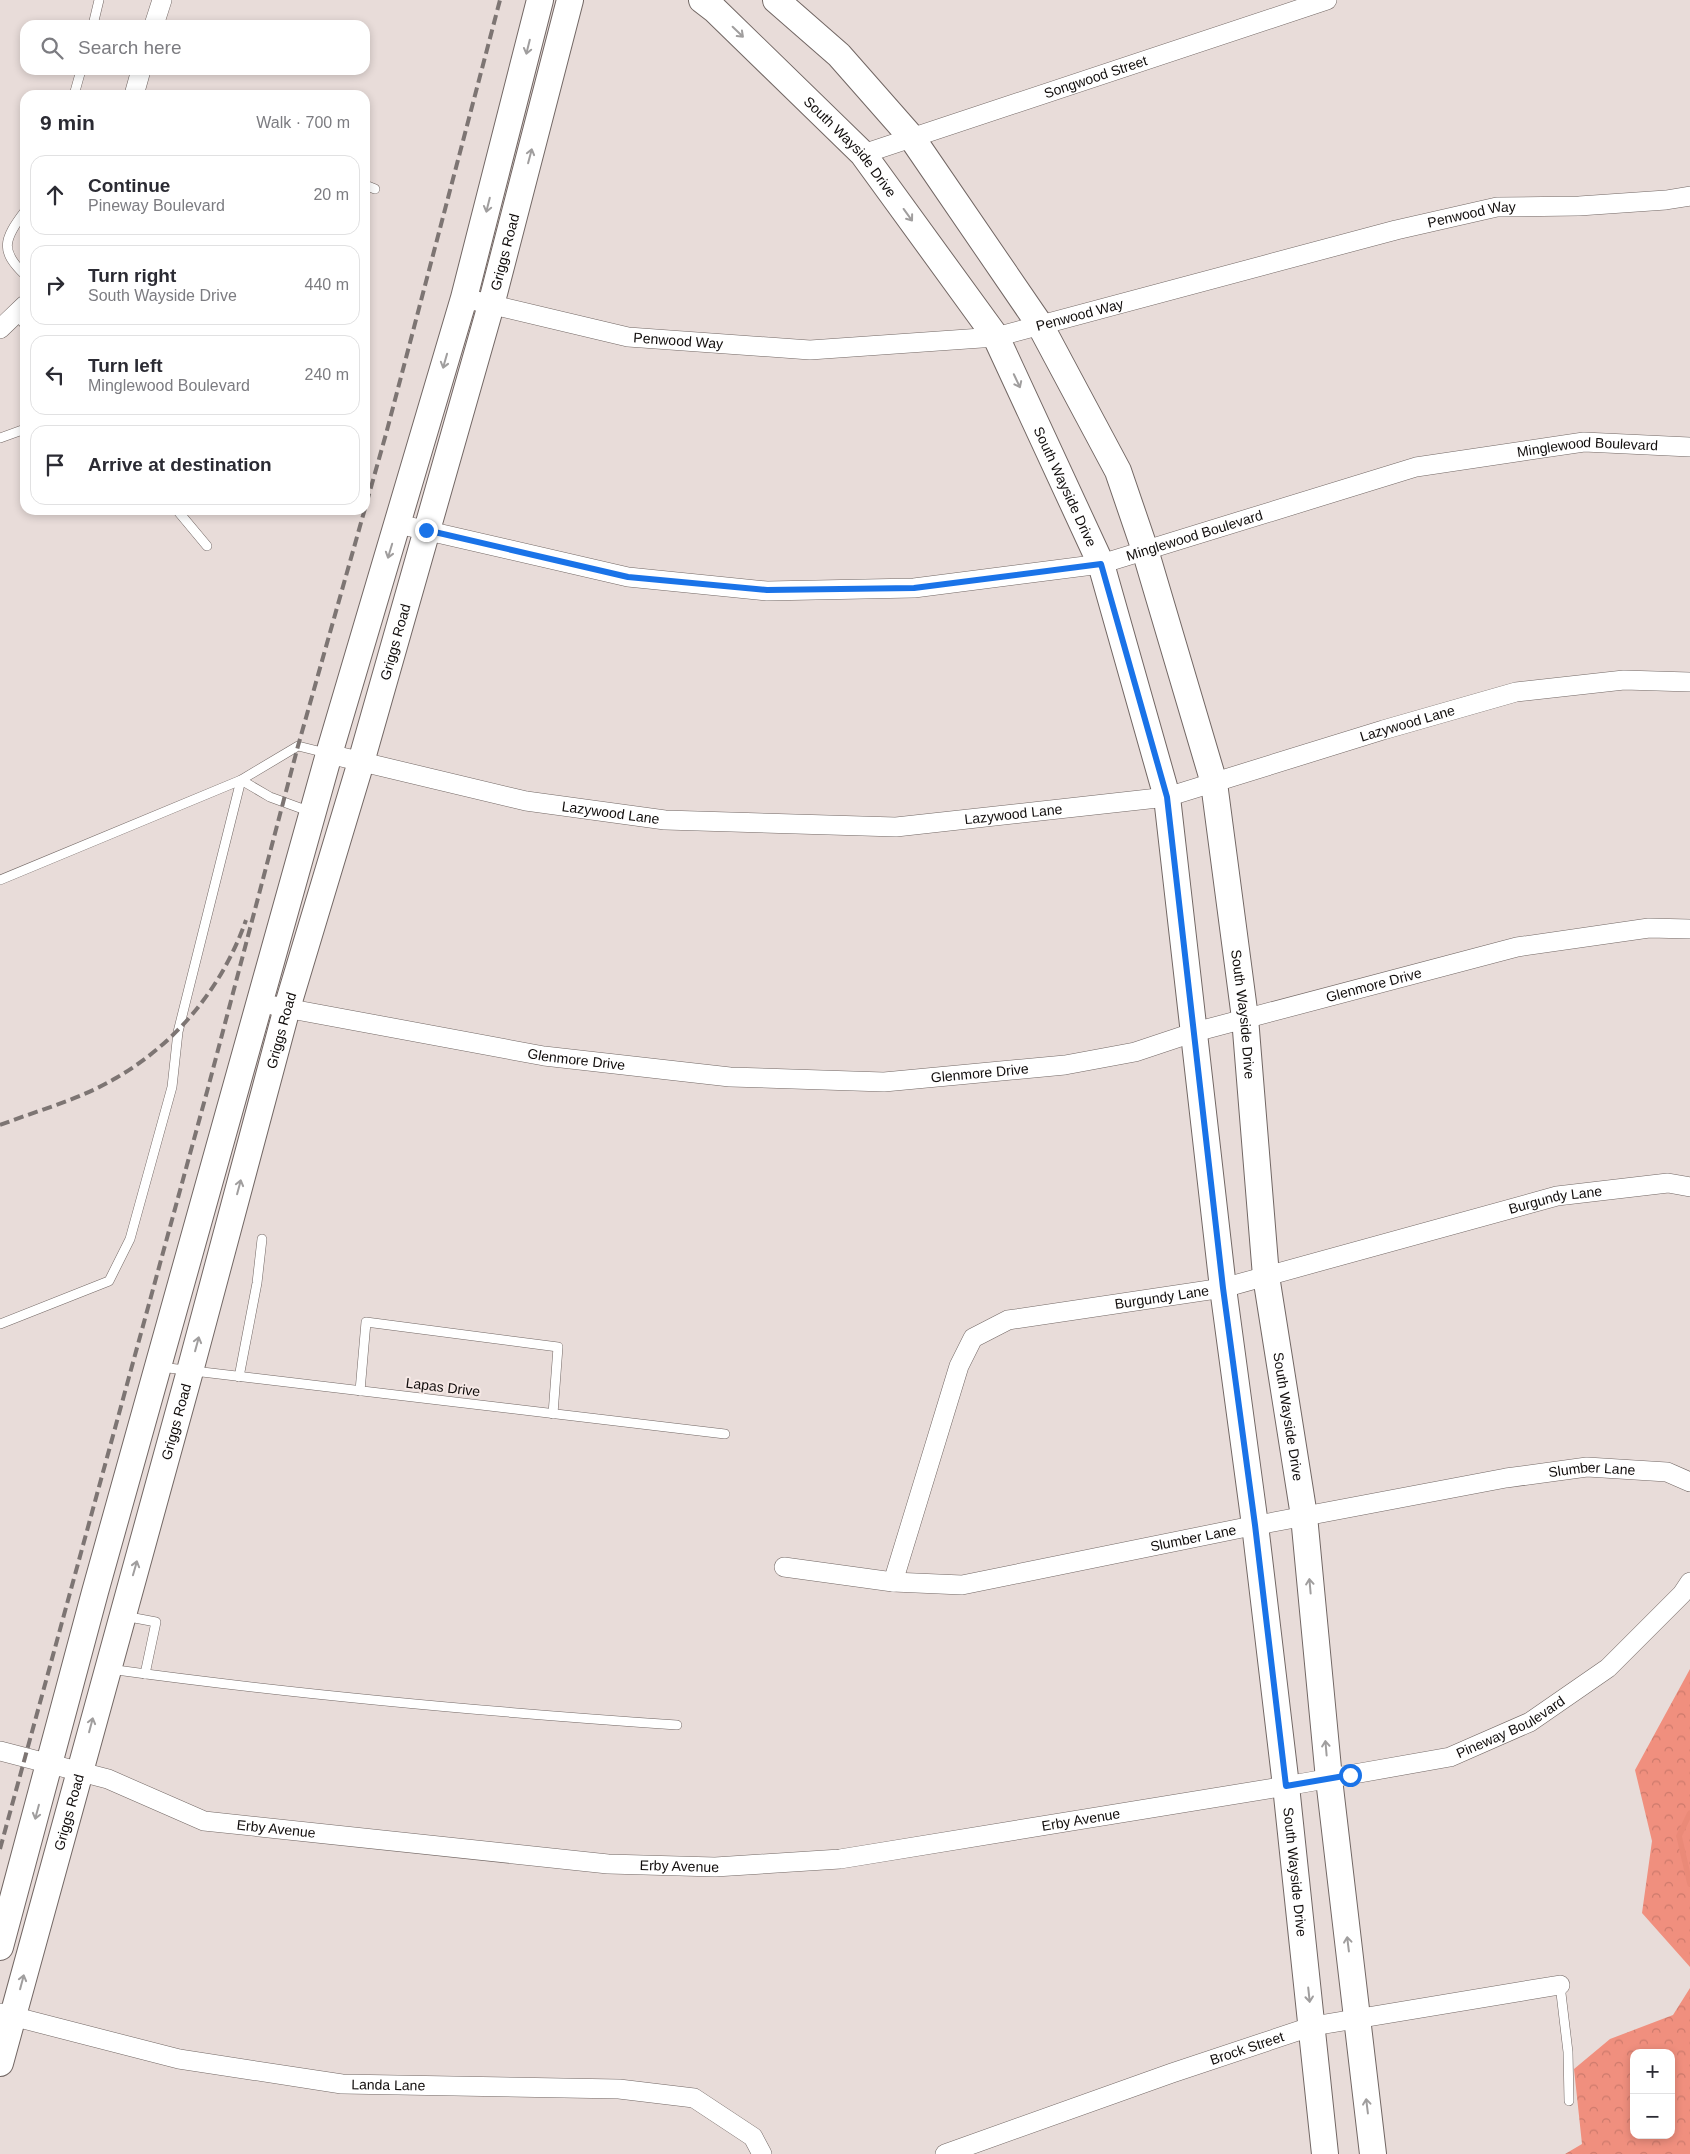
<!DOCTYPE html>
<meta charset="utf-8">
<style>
body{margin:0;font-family:Helvetica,sans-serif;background:#f7f7f7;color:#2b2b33}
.controls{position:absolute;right:15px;bottom:15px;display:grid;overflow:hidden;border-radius:10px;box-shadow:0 2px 8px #0003}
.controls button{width:45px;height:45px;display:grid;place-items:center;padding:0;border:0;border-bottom:1px solid #e1e1e2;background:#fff;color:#2b2b33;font:25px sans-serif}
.stop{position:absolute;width:15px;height:15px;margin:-11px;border:4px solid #1a73e8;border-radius:50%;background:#fff}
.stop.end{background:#1a73e8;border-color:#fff;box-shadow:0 1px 5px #0008}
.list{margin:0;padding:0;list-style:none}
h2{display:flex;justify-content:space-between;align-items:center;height:65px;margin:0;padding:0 20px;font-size:21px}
h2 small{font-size:16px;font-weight:400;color:#7c7c81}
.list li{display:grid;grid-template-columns:32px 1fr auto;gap:15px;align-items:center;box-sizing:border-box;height:80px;margin:0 10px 10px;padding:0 10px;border:1px solid #e1e1e2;border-radius:15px}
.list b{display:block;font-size:19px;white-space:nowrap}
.list p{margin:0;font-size:16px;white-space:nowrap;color:#7c7c81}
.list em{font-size:16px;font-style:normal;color:#7c7c81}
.icon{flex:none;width:28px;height:28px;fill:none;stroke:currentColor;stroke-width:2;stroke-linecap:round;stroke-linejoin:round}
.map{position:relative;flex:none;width:1690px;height:2154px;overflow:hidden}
.search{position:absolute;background:#fff;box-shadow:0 2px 8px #0003;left:20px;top:20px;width:350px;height:55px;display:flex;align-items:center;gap:12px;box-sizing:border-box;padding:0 18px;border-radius:15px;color:#7c7c81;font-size:19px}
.panel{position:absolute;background:#fff;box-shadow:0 2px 8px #0003;left:20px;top:90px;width:350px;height:425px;border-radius:15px}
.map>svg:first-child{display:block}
.forest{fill:url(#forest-crowns);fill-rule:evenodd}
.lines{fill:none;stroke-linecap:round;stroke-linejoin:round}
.stream{stroke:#ea8a78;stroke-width:5.5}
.lane-casing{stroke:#726764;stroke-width:10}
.street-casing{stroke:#726764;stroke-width:20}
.secondary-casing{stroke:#726764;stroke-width:28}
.lane{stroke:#fff;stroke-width:9}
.street{stroke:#fff;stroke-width:19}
.secondary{stroke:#fff;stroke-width:26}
.rail{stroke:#7d7573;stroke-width:4;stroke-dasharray:10 5;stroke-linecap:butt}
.oneway{stroke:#a09e9e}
.route{stroke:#1a73e8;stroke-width:6}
.labels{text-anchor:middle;stroke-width:4;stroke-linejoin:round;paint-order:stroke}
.street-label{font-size:14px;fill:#110d0c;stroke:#f6e9e6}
</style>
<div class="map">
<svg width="1690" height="2154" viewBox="0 0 1690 2154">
<defs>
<pattern id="forest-crowns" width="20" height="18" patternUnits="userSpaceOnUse" patternTransform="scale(1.25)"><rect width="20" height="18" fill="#f08f7e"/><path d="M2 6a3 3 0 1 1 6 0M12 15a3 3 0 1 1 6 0" fill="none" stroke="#cd7a6c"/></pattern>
</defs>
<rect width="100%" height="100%" fill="#e8dcd9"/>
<!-- forest -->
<g class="forest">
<polygon points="1690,1669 1690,1967 1642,1913 1652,1841 1635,1770"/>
<path d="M1690,1988V2154H1565L1582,2144L1574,2069L1610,2039L1673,2015ZM1634,2053H1671V2135H1634Z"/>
</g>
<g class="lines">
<!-- stream -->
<polyline class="stream" points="1690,1813 1679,1836 1690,1884"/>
<defs>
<g id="lane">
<polyline points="93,25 99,0"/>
<polyline points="74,95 81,70"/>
<polyline points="365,185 375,189"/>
<path d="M25,211C3,240 0,251 25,275"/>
<polyline points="16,314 25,325"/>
<polyline points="0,438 25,429"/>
<polyline points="177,510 207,546"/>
<polyline points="0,880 241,780 298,746 326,753"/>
<polyline points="0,1324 109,1281 130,1239 172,1087 178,1032 241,780 270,797 311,812"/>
<polyline points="160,1367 725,1434"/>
<polyline points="239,1377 257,1283 262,1239"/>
<polyline points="360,1391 366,1322 558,1347 553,1414"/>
<polyline points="124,1616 156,1622 145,1674"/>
<path d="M109,1669C298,1695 487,1712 677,1725"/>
<polyline points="1560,1985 1568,2052 1569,2101"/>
</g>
<g id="street">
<polyline points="154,25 162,0"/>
<polyline points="134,95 141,70"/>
<path id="s1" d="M863,154L1327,0"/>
<path id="s2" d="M464,298L628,337L810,350L996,337L1396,230L1497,207L1579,206L1666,200L1690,196"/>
<polyline points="0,329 25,305"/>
<path id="s3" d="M398,524L628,577L767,591L914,588L1101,564L1416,467L1584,442L1690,447"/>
<path id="s4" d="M329,754L526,801L665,820L896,827L1167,797L1383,730L1516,692L1624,680L1690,682"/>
<path id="s5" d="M275,1006L544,1056L730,1077L884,1082L1065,1065L1135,1052L1195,1032L1517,947L1649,928L1690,929"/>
<path id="s6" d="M784,1567L893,1582L962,1585L1242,1528L1506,1478L1587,1467L1667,1472L1690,1482"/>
<path id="s7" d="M893,1582L959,1366L973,1338L1008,1320L1223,1288L1557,1196L1668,1183L1690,1187"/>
<path id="s8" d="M0,1751L108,1779L204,1821L608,1864L715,1867L840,1859L1286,1786L1450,1757L1530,1722L1608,1668L1682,1594L1690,1582"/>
<path id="s9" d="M0,2013L179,2059L342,2084L619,2089L694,2098L753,2137L762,2154"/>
<path id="s10" d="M945,2154L1172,2073L1313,2026L1560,1985"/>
</g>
<g id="secondary">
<path id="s11" d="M702,0L715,10L863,154L996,337L1101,564L1167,797L1223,1288L1255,1525L1286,1786L1325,2154"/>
<path id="s12" d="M776,0L839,55L912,138L1040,325L1118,471L1145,550L1214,783L1245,1018L1266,1276L1304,1516L1329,1779L1373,2154"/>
<polyline points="0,1947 95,1592 329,754 464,298 540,0"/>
<path id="s13" d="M0,2063L190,1371L287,1008L361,762L491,305L570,0"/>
</g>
</defs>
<!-- lane casing -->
<use href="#lane" class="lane-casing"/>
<!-- street casing -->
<use href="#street" class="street-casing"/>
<!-- secondary casing -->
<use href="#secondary" class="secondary-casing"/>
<!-- lane -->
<use href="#lane" class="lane"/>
<!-- street -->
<use href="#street" class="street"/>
<!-- secondary -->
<use href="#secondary" class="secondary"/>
<!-- rail -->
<g class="rail">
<path d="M0,1125C39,1110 81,1099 116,1078C178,1042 223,986 246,920"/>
<polyline points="0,1849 208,1088 298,746 386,434 500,0"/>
</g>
</g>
<!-- one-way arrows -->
<defs><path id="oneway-shaft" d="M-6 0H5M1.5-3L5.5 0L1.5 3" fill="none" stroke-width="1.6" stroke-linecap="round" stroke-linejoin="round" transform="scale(1.25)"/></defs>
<g class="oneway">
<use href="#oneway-shaft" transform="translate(738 32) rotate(44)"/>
<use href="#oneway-shaft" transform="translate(528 47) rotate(104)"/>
<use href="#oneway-shaft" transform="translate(530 156) rotate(-75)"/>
<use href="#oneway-shaft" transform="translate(488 205) rotate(104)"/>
<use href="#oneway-shaft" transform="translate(908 215) rotate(54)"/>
<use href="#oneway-shaft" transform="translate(445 361) rotate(106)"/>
<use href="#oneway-shaft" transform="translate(1017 381) rotate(65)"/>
<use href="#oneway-shaft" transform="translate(390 551) rotate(107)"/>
<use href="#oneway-shaft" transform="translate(239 1187) rotate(-75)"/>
<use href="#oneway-shaft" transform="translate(197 1344) rotate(-75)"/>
<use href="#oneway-shaft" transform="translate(135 1568) rotate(-74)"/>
<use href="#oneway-shaft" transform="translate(1310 1586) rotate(-95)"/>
<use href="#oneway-shaft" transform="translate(91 1725) rotate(-75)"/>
<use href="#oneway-shaft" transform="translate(1326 1748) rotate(-95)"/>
<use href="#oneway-shaft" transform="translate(37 1812) rotate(105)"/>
<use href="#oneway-shaft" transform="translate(1348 1944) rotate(-97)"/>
<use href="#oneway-shaft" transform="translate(22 1982) rotate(-75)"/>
<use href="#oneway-shaft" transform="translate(1309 1995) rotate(84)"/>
<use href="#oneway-shaft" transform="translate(1367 2106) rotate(-97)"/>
</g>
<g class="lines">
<!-- route -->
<polyline class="route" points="426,530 628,577 767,590 914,588 1101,564 1167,797 1223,1288 1255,1525 1286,1786 1350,1775"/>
</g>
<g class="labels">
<!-- street labels -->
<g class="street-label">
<text dy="5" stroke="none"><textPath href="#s1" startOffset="245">Songwood Street</textPath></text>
<text dy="5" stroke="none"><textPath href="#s11" startOffset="209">South Wayside Drive</textPath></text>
<text dy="5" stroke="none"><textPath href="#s2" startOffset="1029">Penwood Way</textPath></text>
<text dy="5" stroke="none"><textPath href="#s13" startOffset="1880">Griggs Road</textPath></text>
<text dy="5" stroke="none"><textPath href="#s2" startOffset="624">Penwood Way</textPath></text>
<text dy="5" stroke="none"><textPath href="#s2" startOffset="219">Penwood Way</textPath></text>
<text dy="5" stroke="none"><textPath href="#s3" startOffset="1214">Minglewood Boulevard</textPath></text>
<text dy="5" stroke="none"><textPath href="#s11" startOffset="614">South Wayside Drive</textPath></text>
<text dy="5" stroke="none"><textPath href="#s3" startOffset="809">Minglewood Boulevard</textPath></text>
<text dy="5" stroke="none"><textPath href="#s13" startOffset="1475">Griggs Road</textPath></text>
<text dy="5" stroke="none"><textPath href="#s4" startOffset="1098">Lazywood Lane</textPath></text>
<text dy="5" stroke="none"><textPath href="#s4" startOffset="288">Lazywood Lane</textPath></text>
<text dy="5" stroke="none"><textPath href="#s4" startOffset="692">Lazywood Lane</textPath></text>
<text dy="5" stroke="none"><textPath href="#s5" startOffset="1116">Glenmore Drive</textPath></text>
<text dy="5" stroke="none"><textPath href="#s12" startOffset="1146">South Wayside Drive</textPath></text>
<text dy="5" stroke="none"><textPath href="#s13" startOffset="1070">Griggs Road</textPath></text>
<text dy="5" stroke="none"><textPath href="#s5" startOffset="306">Glenmore Drive</textPath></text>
<text dy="5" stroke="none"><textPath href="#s5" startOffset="711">Glenmore Drive</textPath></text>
<text dy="5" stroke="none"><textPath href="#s7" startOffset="858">Burgundy Lane</textPath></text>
<text dy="5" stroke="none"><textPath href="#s7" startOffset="452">Burgundy Lane</textPath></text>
<text transform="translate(443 1387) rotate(7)" y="5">Lapas Drive</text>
<text dy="5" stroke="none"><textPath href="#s12" startOffset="1551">South Wayside Drive</textPath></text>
<text dy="5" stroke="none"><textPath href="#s13" startOffset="665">Griggs Road</textPath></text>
<text dy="5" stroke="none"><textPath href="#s6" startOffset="820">Slumber Lane</textPath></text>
<text dy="5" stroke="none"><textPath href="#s6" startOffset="415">Slumber Lane</textPath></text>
<text dy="5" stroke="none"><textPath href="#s8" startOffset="1541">Pineway Boulevard</textPath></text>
<text dy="5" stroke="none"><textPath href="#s13" startOffset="260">Griggs Road</textPath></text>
<text dy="5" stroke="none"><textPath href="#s8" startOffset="1099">Erby Avenue</textPath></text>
<text dy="5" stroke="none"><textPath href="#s8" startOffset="289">Erby Avenue</textPath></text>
<text dy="5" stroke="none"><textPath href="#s8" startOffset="694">Erby Avenue</textPath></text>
<text dy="5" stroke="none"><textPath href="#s11" startOffset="2024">South Wayside Drive</textPath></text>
<text dy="5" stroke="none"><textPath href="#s10" startOffset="320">Brock Street</textPath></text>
<text dy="5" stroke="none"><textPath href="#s9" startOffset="396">Landa Lane</textPath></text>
</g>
</g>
</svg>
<div class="controls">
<button>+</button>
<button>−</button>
</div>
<div class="stop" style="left:1350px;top:1775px"></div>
<div class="stop end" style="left:426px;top:530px"></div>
<div class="search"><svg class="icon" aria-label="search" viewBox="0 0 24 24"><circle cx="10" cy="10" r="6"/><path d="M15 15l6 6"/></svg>Search here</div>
<section class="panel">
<h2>9 min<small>Walk · 700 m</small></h2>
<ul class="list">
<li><svg class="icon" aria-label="ahead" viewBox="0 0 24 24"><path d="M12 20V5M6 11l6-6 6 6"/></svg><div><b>Continue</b><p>Pineway Boulevard</p></div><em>20 m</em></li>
<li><svg class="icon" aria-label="right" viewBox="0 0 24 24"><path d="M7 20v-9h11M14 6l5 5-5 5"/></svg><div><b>Turn right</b><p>South Wayside Drive</p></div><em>440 m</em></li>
<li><svg class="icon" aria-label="left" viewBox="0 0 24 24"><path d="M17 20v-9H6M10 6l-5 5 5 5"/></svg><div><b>Turn left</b><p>Minglewood Boulevard</p></div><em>240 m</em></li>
<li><svg class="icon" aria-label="arrive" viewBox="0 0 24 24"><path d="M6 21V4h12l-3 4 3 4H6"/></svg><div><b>Arrive at destination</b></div></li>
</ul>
</section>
</div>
